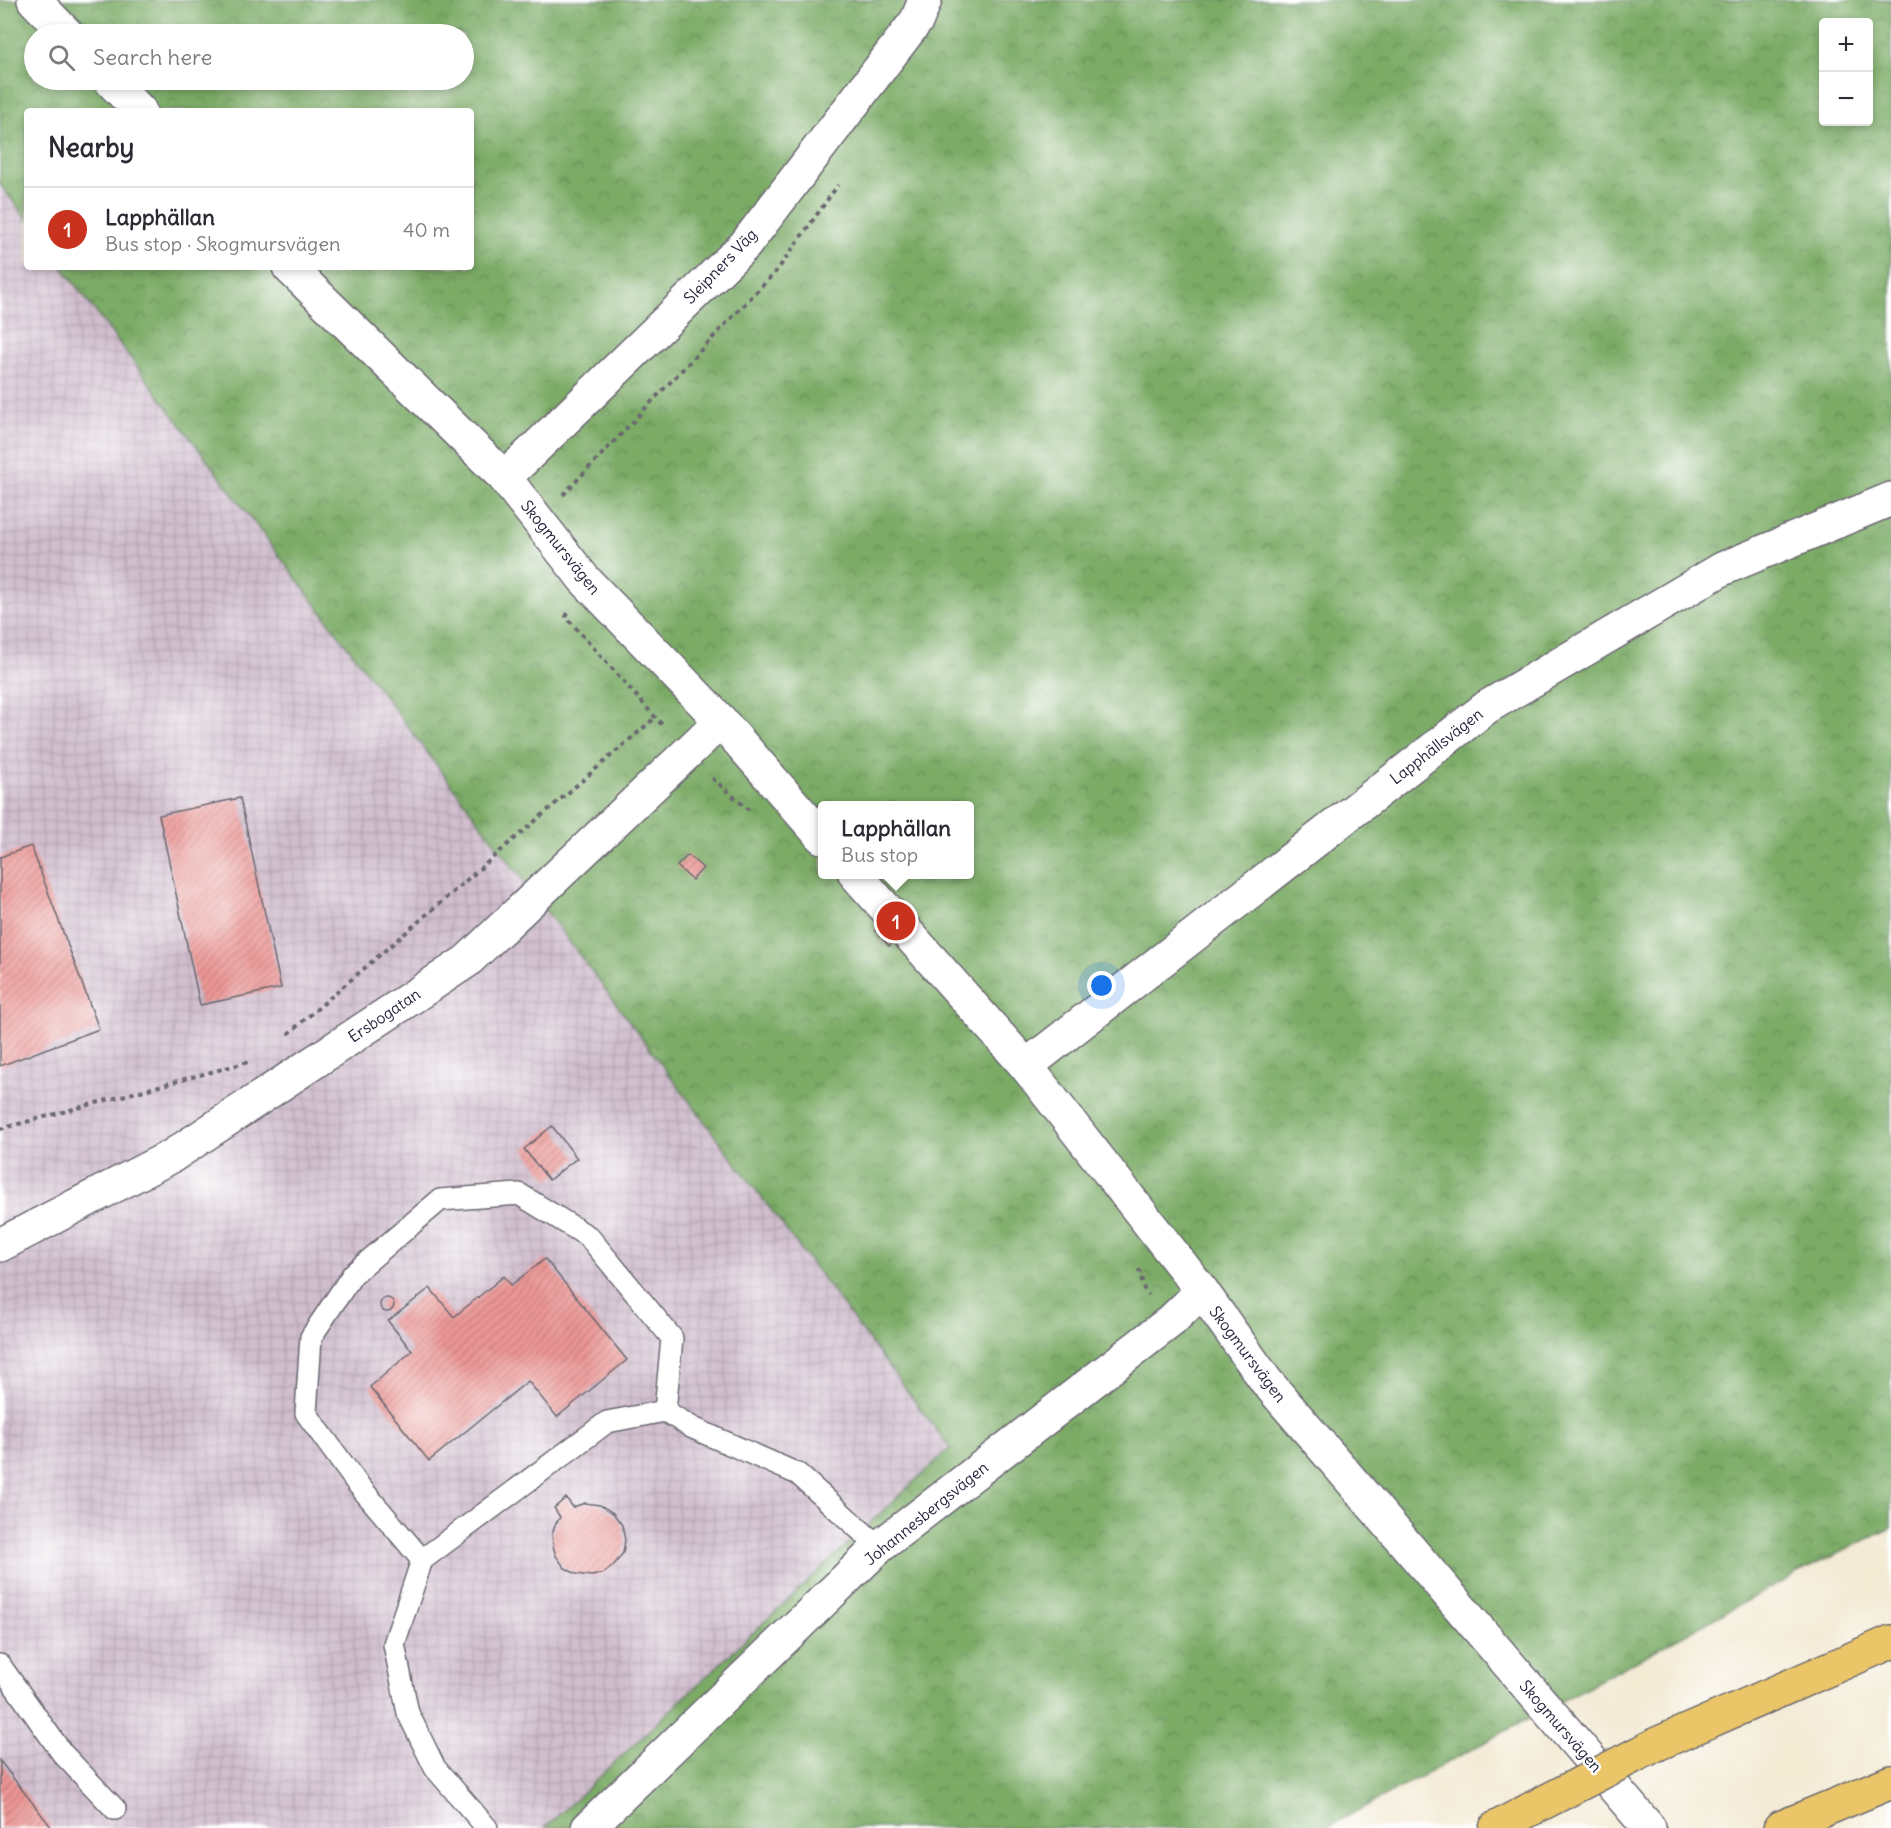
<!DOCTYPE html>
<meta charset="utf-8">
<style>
body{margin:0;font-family:Delius,sans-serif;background:#f7f7f7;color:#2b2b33}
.controls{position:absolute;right:18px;top:18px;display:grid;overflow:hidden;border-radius:6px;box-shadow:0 3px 9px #0003}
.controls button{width:54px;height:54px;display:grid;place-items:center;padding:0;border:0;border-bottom:2px solid #e1e1e2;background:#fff;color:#2b2b33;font:30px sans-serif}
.you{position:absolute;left:1102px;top:986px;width:21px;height:21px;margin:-15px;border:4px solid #fff;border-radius:50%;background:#1a73e8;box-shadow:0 0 0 9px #1a73e833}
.badge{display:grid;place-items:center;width:39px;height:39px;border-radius:50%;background:#c8321e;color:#fff;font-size:20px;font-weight:700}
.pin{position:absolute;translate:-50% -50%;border:3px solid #fff;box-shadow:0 2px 6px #0006}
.popup{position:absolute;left:818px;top:801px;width:156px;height:78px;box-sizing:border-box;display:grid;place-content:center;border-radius:6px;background:#fff;filter:drop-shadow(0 2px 4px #0005);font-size:20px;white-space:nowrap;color:#7c7c81}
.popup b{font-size:22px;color:#2b2b33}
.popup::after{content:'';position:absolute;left:50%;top:100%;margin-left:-12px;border:12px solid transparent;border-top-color:#fff}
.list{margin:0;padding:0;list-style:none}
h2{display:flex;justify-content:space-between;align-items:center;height:78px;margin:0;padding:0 24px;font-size:26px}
h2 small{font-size:20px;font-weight:400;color:#7c7c81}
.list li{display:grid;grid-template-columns:39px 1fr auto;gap:18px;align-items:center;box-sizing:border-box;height:84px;padding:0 24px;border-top:2px solid #e1e1e2}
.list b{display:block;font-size:22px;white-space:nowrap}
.list p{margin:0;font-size:20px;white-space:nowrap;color:#7c7c81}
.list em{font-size:20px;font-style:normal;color:#7c7c81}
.icon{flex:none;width:33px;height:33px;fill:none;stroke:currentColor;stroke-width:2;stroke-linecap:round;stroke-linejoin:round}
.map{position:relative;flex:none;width:1891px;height:1828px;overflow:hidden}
.search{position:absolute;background:#fff;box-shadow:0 3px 9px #0003;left:24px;top:24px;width:450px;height:66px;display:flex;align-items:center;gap:15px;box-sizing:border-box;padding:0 21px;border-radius:33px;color:#7c7c81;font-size:22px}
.panel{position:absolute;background:#fff;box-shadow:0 3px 9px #0003;left:24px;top:108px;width:450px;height:162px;border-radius:6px}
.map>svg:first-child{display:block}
.industrial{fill:url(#industrial-grid)}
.forest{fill:url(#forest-crowns);stroke:#4e6650;stroke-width:1.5;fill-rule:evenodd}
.building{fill:url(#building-hatch)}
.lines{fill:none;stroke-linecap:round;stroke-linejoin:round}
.service-casing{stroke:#6b6871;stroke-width:24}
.minor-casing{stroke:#6b6871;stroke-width:36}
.tertiary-casing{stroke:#6b6871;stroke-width:36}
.motorway-casing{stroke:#6b6871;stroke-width:36}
.path{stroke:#6b6871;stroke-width:4;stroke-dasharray:4.5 4.5;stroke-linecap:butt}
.service{stroke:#fff;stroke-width:21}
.minor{stroke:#fff;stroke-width:33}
.tertiary{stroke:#fff;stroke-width:33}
.motorway{stroke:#ebc669;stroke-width:33}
.motorway-bridge-casing{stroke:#6b6871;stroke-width:36;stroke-linecap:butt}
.motorway-bridge{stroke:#ebc669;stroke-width:33}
.labels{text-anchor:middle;stroke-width:5;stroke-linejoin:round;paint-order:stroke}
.street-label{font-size:16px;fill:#22223b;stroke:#fff}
</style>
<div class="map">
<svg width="1891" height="1828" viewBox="0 0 1891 1828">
<defs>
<pattern id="industrial-grid" width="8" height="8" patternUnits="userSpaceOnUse" patternTransform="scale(1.5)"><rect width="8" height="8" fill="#d0bdcd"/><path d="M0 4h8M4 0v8" fill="none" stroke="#b2a2b1"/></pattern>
<pattern id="forest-crowns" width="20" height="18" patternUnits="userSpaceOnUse" patternTransform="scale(1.5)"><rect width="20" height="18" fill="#7bab66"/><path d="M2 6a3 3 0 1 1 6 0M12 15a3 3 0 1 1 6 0" fill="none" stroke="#648b55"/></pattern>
<pattern id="building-hatch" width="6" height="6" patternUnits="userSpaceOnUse" patternTransform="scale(1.5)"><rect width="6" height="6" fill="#ec9694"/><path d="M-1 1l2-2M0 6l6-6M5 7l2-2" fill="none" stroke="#bf7a7a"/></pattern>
</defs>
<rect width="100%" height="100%" fill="#fff"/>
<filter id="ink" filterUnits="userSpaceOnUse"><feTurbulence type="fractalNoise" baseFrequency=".0167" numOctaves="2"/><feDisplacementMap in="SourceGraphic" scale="12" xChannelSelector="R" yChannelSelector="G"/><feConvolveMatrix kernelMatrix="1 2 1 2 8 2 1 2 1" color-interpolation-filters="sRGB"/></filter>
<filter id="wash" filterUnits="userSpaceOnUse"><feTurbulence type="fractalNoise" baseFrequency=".008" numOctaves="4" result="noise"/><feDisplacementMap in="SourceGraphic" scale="24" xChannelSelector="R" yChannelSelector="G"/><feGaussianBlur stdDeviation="1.35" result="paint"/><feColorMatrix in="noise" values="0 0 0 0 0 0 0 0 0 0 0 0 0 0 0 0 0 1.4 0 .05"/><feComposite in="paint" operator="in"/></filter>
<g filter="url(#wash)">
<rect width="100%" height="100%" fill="#f3ead4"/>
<!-- industrial -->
<polygon class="industrial" points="0,184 27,220 27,267 62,267 951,1449 545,1828 0,1828"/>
<!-- forest -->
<path class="forest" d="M0,0H1891V1528L1806,1569L1326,1828H545L950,1448L62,267H471V111H27V220L0,184ZM1824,22H1868V122H1824ZM34,34H464V80H34ZM822,806H970V874H822Z"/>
<g id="blocks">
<!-- building -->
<g class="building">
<polygon points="240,798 281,988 200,1005 159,815"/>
<polygon points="31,846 99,1029 0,1066 0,857"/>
<polygon points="688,855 703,868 692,880 677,866"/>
<polygon points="882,924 895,941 889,946 875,930"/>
<polygon points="552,1126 577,1158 549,1180 524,1149"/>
<polygon points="545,1259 627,1360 557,1417 528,1381 429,1461 370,1387 412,1351 388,1321 430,1288 454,1317 504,1276 511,1285"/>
<circle cx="387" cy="1305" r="7"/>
<polygon points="566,1498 573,1507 585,1503 600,1505 613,1513 622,1525 625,1540 623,1553 614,1565 604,1573 592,1576 576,1574 565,1568 556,1556 553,1546 552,1535 555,1525 560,1517 554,1508"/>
<polygon points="0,1761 52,1828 0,1828"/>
</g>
</g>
</g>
<g filter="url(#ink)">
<use href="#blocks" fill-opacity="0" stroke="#6b6871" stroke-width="1.5"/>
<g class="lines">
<defs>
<g id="service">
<polyline points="422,1560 356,1482 306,1413 311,1337 353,1274 440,1200 519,1194 589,1237 672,1338 665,1411"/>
<polyline points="0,1665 62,1753 115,1809"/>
<polyline points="487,1828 435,1768 408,1713 394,1644 422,1560 607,1422 665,1411 693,1428 798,1474 879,1547"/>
</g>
<g id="minor">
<polyline points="504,477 520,463 745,245 917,20 925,0"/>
<polyline points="0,1245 172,1156 467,961 721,721"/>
<polyline points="588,1828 879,1547 1171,1321 1202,1291"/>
</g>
<g id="tertiary">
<polyline points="34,0 67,34"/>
<polyline points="110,80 140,111"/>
<polyline points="289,267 504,477 584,579 721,721 822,837"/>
<polyline points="855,874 1026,1066 1202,1291 1266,1381 1649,1828"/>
<polyline points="1026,1066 1487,707 1722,569 1891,499"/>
</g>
<g id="motorway">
<polyline points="1657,1744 1891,1642"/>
<polyline points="1496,1828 1533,1808"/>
<polyline points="1780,1828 1891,1782"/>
</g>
</defs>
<!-- service casing -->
<use href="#service" class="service-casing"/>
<!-- minor casing -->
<use href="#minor" class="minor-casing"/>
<!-- tertiary casing -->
<use href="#tertiary" class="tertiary-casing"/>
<!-- motorway casing -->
<use href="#motorway" class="motorway-casing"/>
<!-- path -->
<g class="path">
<polyline points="563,495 778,269 838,185"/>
<polyline points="568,613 566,617 664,727"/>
<polyline points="712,778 749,810"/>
<polyline points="288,1034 656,717"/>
<polyline points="0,1129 248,1062"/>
<polyline points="1139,1269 1144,1289 1149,1295"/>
</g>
<!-- service -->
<use href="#service" class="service"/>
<!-- minor -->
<use href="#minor" class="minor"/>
<!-- tertiary -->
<use href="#tertiary" class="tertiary"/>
<!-- motorway -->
<use href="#motorway" class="motorway"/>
<defs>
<polyline id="motorway-bridge" points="1533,1808 1657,1744"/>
</defs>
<!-- motorway-bridge casing -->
<use href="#motorway-bridge" class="motorway-bridge-casing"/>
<!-- motorway-bridge -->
<use href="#motorway-bridge" class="motorway-bridge"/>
</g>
</g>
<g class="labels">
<!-- street labels -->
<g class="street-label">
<text transform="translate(720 266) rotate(-46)" y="6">Sleipners Väg</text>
<text transform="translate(561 547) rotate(51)" y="6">Skogmursvägen</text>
<text transform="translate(1436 746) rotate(-38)" y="6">Lapphällsvägen</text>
<text transform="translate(384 1015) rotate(-34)" y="6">Ersbogatan</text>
<text transform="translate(1248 1354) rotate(53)" y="6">Skogmursvägen</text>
<text transform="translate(926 1513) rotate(-39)" y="6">Johannesbergsvägen</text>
<text transform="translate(1561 1726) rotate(49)" y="6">Skogmursvägen</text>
</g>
</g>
</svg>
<div class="controls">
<button>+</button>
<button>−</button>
</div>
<div class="you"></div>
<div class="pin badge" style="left:896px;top:921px">1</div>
<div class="popup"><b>Lapphällan</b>Bus stop</div>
<div class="search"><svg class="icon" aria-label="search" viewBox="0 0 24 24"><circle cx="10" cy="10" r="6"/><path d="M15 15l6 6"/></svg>Search here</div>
<section class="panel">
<h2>Nearby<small></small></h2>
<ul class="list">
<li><span class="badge">1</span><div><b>Lapphällan</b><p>Bus stop · Skogmursvägen</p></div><em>40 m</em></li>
</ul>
</section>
</div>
